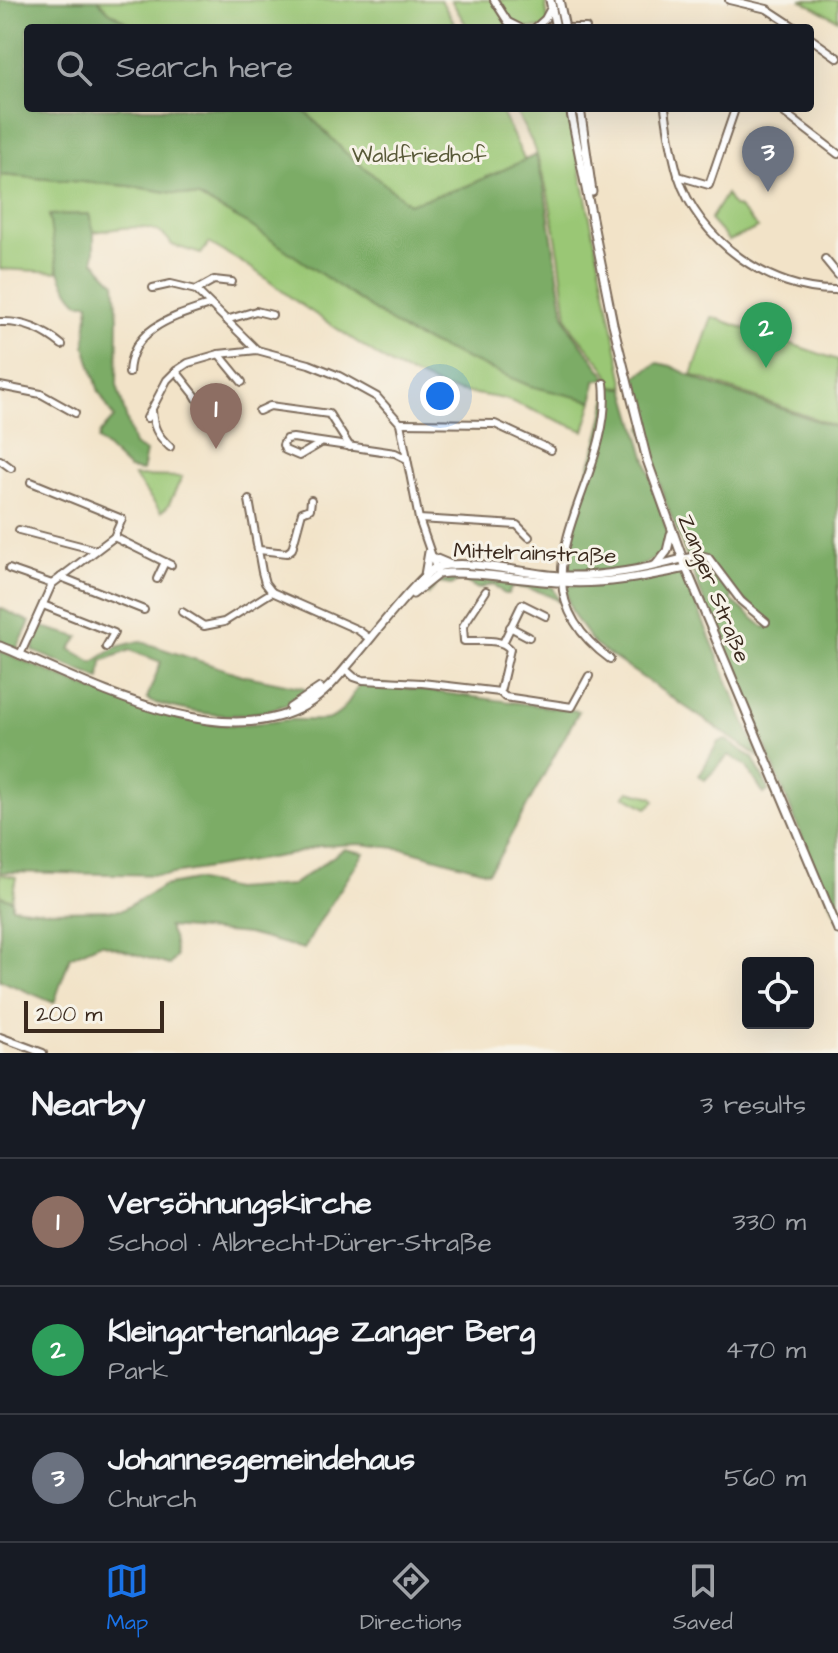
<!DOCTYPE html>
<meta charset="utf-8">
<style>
body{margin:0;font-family:"Architects Daughter",sans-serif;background:#20242c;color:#f1f3f6}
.controls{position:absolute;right:24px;bottom:24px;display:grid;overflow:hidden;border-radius:8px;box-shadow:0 8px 32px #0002}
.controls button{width:72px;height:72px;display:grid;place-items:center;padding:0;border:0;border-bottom:2px solid #363941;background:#171b24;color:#f1f3f6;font:40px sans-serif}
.scale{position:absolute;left:24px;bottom:20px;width:140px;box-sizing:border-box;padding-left:8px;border:4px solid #3b2a1e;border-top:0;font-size:22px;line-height:28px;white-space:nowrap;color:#3b2a1e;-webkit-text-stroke:6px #f7f3e8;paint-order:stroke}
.you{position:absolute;left:440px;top:396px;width:28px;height:28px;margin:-20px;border:6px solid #fff;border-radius:50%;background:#1a73e8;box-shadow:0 0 0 12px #1a73e833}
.badge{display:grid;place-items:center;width:52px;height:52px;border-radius:50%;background:#1a73e8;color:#fff;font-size:26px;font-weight:700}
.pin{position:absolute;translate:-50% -66px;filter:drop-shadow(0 2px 4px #0008)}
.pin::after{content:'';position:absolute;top:42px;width:28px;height:24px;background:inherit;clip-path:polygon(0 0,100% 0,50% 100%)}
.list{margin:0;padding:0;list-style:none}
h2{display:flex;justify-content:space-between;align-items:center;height:104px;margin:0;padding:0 32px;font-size:34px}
h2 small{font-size:26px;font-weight:400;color:#9ea1a6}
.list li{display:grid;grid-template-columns:52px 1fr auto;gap:24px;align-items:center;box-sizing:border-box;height:128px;padding:0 32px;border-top:2px solid #363941}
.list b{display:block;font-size:30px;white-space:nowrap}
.list p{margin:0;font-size:26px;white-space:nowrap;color:#9ea1a6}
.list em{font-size:26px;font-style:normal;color:#9ea1a6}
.icon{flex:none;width:44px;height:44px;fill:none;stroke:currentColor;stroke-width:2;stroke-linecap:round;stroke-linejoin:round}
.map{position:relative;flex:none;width:838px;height:1053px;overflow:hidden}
.search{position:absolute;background:#171b24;box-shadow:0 8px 32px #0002;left:24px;right:24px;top:24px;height:88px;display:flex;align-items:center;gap:20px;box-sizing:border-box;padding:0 28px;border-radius:8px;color:#9ea1a6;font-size:30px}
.sheet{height:488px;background:#171b24}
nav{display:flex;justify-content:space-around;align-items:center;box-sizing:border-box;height:112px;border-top:2px solid #363941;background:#171b24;font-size:22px;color:#9ea1a6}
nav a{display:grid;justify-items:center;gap:4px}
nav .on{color:#1a73e8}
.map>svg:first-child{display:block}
.green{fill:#9ac775;stroke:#6a784a;stroke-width:2}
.forest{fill:#7bac66;stroke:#5b6b42;stroke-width:2;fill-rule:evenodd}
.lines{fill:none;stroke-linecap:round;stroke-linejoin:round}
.minor-casing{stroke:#7b6b5a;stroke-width:10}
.tertiary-casing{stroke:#7b6b5a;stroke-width:11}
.minor{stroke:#fff;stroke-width:6}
.tertiary{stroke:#fff;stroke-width:7}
.labels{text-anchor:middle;stroke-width:6;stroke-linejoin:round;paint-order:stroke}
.park-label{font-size:22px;fill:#585938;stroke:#f7f3e8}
.street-label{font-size:22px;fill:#3b2a1e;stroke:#f7f3e8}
</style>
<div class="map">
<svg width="838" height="1053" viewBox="0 0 838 1053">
<rect width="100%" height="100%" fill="#f7f3e8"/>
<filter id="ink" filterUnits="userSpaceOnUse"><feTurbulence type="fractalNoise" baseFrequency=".0125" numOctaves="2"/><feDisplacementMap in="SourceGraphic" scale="16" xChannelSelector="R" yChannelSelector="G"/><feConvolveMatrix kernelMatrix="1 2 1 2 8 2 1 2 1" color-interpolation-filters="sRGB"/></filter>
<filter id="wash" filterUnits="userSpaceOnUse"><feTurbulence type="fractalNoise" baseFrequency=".006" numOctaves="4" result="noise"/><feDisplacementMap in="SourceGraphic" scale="32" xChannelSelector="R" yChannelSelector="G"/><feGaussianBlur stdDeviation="1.8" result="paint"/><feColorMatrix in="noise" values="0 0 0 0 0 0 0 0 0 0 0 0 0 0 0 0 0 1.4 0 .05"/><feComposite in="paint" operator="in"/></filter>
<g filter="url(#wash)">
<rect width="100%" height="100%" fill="#f2e3c8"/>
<!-- green -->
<g class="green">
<polygon points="98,0 441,0 457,28 135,28 109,11"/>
<polygon points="451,0 545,0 549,28 468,28"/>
<polygon points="801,0 838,0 838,20"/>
<polygon points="297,108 500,108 525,161 467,186 409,204 346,153"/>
<polygon points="514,108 565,108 571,125 625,387 609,386 610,378 604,367 573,330 567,317 559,254 548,194 535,148"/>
<path d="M0,175L129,186L199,197L593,401L584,431L505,399L446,389L393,366L294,300L253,269L209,243L201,254L172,245C157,218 119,229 94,232L89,214L49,215L58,272L0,269Z"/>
<polygon points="726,194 733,206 738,207 758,228 729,241 710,220"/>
<polygon points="712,317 838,360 838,427 692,375"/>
<polygon points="134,476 182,477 168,506 161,512"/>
<polygon points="629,791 652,797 655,801 647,808 625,796"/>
<polygon points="0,874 16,877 12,900 0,896"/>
</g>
<!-- forest -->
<g class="forest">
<polygon points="0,0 98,0 109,11 135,28 28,28 28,108 297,108 307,113 346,153 409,204 467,186 536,155 545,192 564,314 570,329 607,378 595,381 593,401 530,386 407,333 248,224 199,197 129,186 0,175"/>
<path d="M89,214L94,232V261L115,283L118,319L117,385L134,445L146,452L142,471L129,469L98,440L100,433L114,418L99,392L85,346L89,303H79C54,279 54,248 49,215Z"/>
<path d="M658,363L671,366L704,382L838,428V919L812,862L755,720L727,660L667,506L642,428L647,422L631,379ZM735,593L771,622L765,628L730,599Z"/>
<path d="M608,387L625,388L669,539C656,577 600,572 566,573L564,570C569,507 602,450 608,387Z"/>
<path d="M683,572L759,757L595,645C582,628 565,609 567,586Z"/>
<path d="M460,578L553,587L559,602C545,591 529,588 512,587L508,594H504L493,584L478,589L462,580L451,585L438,583L428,595L424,591L435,582Z"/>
<polygon points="0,608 30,622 17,649 0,642"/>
<path d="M42,627L79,637L70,649L93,662L117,647L139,641L242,675L305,688L304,696C251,725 207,716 151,702L147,698L161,662L130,650L102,661L100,679L33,651L35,638Z"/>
<path d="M0,651C71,680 143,718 220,724C243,726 265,722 287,720C298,719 322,722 330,719C344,713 353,694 361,682L579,711L499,857L488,872L405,849L360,844L319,846L293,854L167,875L0,872Z"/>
<polygon points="726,740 753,758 769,790 764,794 746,766 729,755 705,780 699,776 718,742"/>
<polygon points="344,849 364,853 323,916 304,949 248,934 168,927 173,937 176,957 169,965 101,943 70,957 54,1003 0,980 0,896 12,900 12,907 45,911 122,910 163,886 195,880 233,889 292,885"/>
</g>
</g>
<g filter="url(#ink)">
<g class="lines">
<defs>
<g id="minor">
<polyline points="494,0 508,22 520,28"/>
<polyline points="729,0 767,9 796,28"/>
<polyline points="535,28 545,19 552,6"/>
<polyline points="565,28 586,28"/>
<polyline points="810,38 838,58"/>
<path d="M665,108C668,130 672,154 678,175C698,240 770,292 838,290"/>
<polyline points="778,108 838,154"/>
<polyline points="678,176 709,185 734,112"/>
<polyline points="825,259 838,275"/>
<polyline points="153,288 171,284 196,290 257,350"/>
<polyline points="196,290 214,280 232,282"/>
<polyline points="226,320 256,311 272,315"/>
<path d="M0,322C23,321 44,330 62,345"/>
<polyline points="219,354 242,382"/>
<polyline points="176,371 195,395 207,416"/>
<path d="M129,373C131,328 173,317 209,305"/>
<path d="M604,383C616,483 499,578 610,659"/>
<polyline points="0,386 41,394 75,413"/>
<path d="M152,410C153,427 157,435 170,447"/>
<polyline points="259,411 270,406 329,414 350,447"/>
<polyline points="147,418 167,380 176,371 188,363 219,354 257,350 309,364 339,376 377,397 400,423 419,519 437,571"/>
<polyline points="400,423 495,424 551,450"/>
<polyline points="321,443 299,456 285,450 283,445 286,439 293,438 395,453 407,459"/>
<polyline points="0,460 11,468"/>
<polyline points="249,500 262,572 265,583 272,592"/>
<polyline points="419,519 517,525 529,537"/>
<polyline points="19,530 96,550"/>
<polyline points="114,537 171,565"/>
<polyline points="259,550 287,553 292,549 302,512 310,509 311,500"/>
<polyline points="682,559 700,555 708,557 741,601 766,622"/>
<polyline points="9,569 52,584"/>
<polyline points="61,577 144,610"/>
<polyline points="157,579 165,562"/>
<polyline points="43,605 114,633 106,647"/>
<polyline points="182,612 204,626 224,622 272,592 358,630 370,639"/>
<polyline points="510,627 529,637"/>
<polyline points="503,643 522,604 546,616"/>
<polyline points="20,655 52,584 114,537 122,519 31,482"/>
<path d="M345,669L354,677L363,680L422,683L500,692L510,649C500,637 479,642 464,641L463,626L486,591"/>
<polyline points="500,692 505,697 572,707 589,676"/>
<polyline points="0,1037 43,1053"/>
</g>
<g id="tertiary">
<polyline points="550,0 556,28"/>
<polyline points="559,0 565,28"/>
<polyline points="570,108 613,324 647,460 686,568 838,930"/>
<polyline points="580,108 592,192"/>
<polyline points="432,557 451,565"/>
<polyline points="656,565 667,551 671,534"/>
<polyline points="425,575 429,552"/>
<path d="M413,594L438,574L448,573C485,572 523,581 561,582C603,585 644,577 686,568"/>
<path d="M0,646C83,680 219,756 306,705C326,693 339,676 354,658C368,642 421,574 435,568C464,557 529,575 562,576C604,577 642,570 682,559"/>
<polyline points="290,708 320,688"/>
</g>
</defs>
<!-- minor casing -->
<use href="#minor" class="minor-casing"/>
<!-- tertiary casing -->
<use href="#tertiary" class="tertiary-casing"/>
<!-- minor -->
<use href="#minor" class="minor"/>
<!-- tertiary -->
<use href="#tertiary" class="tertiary"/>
</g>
</g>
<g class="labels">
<!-- park labels -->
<g class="park-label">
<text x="419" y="162">Waldfriedhof</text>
</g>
<!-- street labels -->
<g class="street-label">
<text transform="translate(535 552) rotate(2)" y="8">Mittelrainstraße</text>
<text transform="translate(715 588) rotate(68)" y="8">Zanger Straße</text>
</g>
</g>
</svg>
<div class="controls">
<button><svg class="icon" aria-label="locate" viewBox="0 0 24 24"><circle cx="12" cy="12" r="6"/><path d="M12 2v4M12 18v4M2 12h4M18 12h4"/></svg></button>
</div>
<div class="scale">200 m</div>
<div class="you"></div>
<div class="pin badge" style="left:216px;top:449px;background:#8d6e63">1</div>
<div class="pin badge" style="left:766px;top:368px;background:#2e9e5b">2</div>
<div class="pin badge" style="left:768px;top:192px;background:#6b7280">3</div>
<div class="search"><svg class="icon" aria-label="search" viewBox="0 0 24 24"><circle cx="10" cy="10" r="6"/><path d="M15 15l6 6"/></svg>Search here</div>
</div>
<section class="sheet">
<h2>Nearby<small>3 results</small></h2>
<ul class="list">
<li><span class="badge" style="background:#8d6e63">1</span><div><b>Versöhnungskirche</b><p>School · Albrecht-Dürer-Straße</p></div><em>330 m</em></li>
<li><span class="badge" style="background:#2e9e5b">2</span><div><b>Kleingartenanlage Zanger Berg</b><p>Park</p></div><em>470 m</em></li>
<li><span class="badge" style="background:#6b7280">3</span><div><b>Johannesgemeindehaus</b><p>Church</p></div><em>560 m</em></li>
</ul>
</section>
<nav>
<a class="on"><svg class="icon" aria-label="map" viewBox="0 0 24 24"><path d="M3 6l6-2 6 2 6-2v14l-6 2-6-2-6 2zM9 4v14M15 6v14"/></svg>Map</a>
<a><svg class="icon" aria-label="directions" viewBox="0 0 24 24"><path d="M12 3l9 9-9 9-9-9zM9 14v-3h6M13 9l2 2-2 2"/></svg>Directions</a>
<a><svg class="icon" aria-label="saved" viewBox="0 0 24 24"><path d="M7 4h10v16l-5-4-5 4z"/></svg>Saved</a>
</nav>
